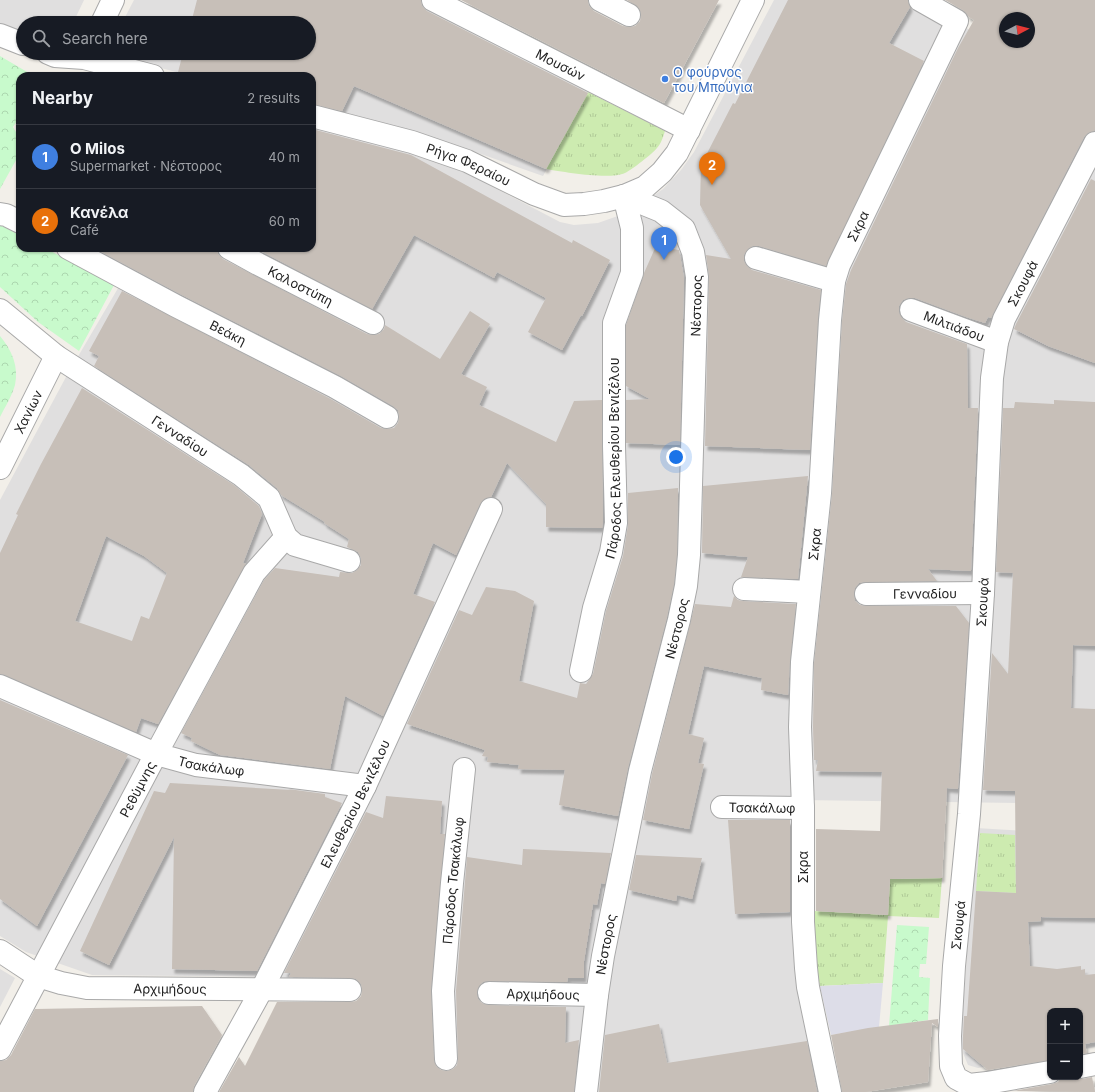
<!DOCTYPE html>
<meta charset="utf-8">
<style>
body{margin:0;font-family:Inter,sans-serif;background:#242831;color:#f1f3f6}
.controls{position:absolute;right:12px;bottom:12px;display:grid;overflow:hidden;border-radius:8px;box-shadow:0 1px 3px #0004}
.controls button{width:36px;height:36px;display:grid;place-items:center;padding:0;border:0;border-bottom:1px solid #363941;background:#171b24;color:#f1f3f6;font:20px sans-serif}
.compass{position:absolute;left:999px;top:12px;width:36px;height:36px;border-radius:50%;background:#171b24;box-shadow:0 1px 3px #0004;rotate:83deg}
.you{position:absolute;left:676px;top:457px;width:14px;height:14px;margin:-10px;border:3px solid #fff;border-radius:50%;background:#1a73e8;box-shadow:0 0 0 6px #1a73e833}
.badge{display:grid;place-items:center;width:26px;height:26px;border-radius:50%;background:#0b8043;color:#fff;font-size:13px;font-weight:700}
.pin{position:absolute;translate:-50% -33px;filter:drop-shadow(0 1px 2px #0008)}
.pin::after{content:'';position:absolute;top:21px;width:14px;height:12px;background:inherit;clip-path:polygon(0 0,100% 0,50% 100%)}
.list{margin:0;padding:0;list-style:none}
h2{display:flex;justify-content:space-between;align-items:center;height:52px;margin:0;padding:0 16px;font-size:17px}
h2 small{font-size:13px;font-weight:400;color:#9ea1a6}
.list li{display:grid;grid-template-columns:26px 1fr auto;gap:12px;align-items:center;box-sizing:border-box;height:64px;padding:0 16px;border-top:1px solid #363941}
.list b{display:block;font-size:15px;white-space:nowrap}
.list p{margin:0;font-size:13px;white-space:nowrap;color:#9ea1a6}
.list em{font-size:13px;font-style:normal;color:#9ea1a6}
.icon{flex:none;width:22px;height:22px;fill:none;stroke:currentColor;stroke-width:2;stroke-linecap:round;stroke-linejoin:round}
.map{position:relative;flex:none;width:1095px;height:1092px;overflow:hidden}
.search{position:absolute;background:#171b24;box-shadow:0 1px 3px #0004;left:16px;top:16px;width:300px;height:44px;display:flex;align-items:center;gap:10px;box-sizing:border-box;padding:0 14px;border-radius:22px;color:#9ea1a6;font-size:15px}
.panel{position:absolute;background:#171b24;box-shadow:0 1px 3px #0004;left:16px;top:72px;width:300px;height:180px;border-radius:12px}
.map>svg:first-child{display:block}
.residential{fill:#e0dfdf}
.grass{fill:url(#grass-tufts)}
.park{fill:url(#park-crowns)}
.plaza{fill:#dddde8}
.building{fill:#c7bfb8;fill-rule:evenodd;filter:url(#shadow)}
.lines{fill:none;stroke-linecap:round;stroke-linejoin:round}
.minor-casing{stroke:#a9a9a9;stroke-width:24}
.minor{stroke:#fff;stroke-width:22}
.shop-dot{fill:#3f7fe0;stroke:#fff;stroke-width:1.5}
.labels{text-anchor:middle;stroke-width:3;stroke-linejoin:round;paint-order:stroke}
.street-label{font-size:13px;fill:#222;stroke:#fff}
.shop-label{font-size:13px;fill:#366cbe;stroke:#fff;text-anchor:start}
</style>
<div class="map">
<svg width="1095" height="1092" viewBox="0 0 1095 1092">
<defs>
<pattern id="grass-tufts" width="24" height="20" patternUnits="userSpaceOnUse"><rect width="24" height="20" fill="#cdebb0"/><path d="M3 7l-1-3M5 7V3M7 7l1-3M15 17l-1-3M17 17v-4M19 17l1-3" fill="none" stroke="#b0c997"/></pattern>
<pattern id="park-crowns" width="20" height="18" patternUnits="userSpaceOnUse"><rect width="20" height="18" fill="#c8facc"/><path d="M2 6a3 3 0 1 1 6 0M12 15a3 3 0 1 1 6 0" fill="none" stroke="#acd6af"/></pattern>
<filter id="shadow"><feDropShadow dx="2.5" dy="4.5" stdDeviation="1" flood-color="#0004"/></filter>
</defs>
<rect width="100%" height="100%" fill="#f2efe9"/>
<!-- residential -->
<g class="residential">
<polygon points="0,0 84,0 73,23 23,23 23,35 0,25"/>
<polygon points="134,0 423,0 591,87 543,176 444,141 312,107 312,76 192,76 106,54 309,53 309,23 122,23"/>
<polygon points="774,0 917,0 1095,101 1095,804 800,800 801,970 818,1092 450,1092 441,987 281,985 281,977 92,975 26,952 0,936 0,500 66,377 124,278 78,248 312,248 312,122 409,149 474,177 560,222 574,225 598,223 632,211 663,189 681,170 694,152"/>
<polygon points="976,828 1095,835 1095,1047 1080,1050 1080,1011 1050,1011 1050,1055 978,1068 968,1065 963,1053 961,1036"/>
<polygon points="0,969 15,978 0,1007"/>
</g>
<!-- grass -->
<g class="grass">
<path d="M588,92L665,131C663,137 661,144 657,148C652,154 633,169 625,173C609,180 564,172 546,169Z"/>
<polygon points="980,833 1015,835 1016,893 976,891"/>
<polygon points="942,878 939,918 888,916 883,983 820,986 816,965 814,911 888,915 890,879"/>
</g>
<!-- park -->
<g class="park">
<polygon points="0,56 34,76 20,76 20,116 13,127 20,139 20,153 0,189"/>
<polygon points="0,225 20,235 20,248 45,248 114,285 79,351 38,322 0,287"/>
<path d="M0,336C12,350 19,367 15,385C12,396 5,407 0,417Z"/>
<polygon points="897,925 929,927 926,964 920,964 919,977 930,978 928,1020 889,1026"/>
</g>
<!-- plaza -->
<polygon class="plaza" points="883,983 879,1027 831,1035 820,986"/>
<!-- building -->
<g class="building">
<polygon points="197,0 421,0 422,6 427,11 588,93 546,169 354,86 342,111 312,104 312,76 177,76 183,53 309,53 309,23 191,23"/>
<polygon points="461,0 588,0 589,6 594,11 623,26 629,27 635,26 640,21 641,14 639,8 627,0 719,0 664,103"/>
<polygon points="788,0 908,0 910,7 889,43 924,61 826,266 759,246 753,246 748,249 744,255 744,261 747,266 752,270 821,290 818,319 810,450 705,446 709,277 706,255 731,259 700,205 701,165 733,103 735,104"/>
<path d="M945,0H1095V129L1094,131L1088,133L1084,137L991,318L988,317L985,323L966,317L915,298H909L903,300L899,306V312L902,318L906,322L967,344L968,408H978L971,571L928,569L937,581L866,582L859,583L855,588L854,594L855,601L860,605L866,606H956L969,623L958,789L947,788L942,878L890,879L888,915L816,911V829L880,831L882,772L816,771L818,760H814L813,727L814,663L832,494L842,321L846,284L851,270L958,48L974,20L969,17L963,10ZM1005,18H1029V42H1005Z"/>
<polygon points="312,129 411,155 572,243 573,240 610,260 582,316 581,315 562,350 528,332 546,298 497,272 494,278 414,235 372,309 255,248 312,248"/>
<polygon points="1091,179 1095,181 1095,363 1048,346 1014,329 1016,324"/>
<polygon points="656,246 679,250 684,278 680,445 626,443 626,400 650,399 626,386 626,325 644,273"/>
<polygon points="94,248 217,248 218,254 223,259 367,334 373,335 379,334 384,329 385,325 440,359 470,311 490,324 461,374 487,387 479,405 556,442 574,401 602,400 603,522 602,528 546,527 546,504 507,463 491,497 484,499 480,504 456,555 433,543 413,594 435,602 383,716 345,696 330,769 220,755 191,741 192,738 181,733 264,580 275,568 339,577 340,572 352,573 357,570 361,565 361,558 358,552 347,547 349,539 324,523 325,522 281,495 277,488 249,465 94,366 99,356 89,351 122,291 329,398 381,428 387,429 394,428 398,423 399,417 398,410 393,406 341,376 182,295"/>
<path d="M82,388L234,485L259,506L262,514L243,563L246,564L158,724L141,718L136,732L5,675L0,674V553L18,515L16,514L41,464ZM106,536L144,556L167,573L149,619L141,616L132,641L75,621Z"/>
<polygon points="1054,400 1095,402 1095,646 1073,645 1071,708 1095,709 1095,918 1041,917 1041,921 1028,922 1030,966 1057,969 1081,966 1081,970 1085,969 1085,975 1095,974 1095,1042 1085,1044 1087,1053 1080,1054 1080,1011 1050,1011 1050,1060 988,1070 963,1049 963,1036 964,1016 967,1016 976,891 1016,893 1015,791 983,790 992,653 1008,674 1013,573 996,572 1003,408 1014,408 1015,402 1054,404"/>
<polygon points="808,476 798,579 741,577 748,557 702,553 703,486"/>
<polygon points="678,488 677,554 674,584 667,617 628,768 618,816 559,805 565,770 518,769 519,765 487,762 488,757 482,756 485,750 407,724 459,610 472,615 486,587 515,591 534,601 519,681 577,698 580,683 586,684 593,674 606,611 623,556 628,525 628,493"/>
<polygon points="734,596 738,600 743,601 796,604 790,661 788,695 761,690 762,678 704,666 688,734 704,738 698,763 704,764 689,829 643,820 652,774 695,604 731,607"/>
<polygon points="0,700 128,755 37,926 0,899"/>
<polygon points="170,783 291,790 288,789 325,794 325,797 342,803 257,971 172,969 174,837 109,965 80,951 154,791 165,793"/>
<polygon points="386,796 442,801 440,834 445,834 431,991 434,1060 436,1066 441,1070 447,1071 453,1069 457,1065 458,1059 456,991 467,857 522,865 523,849 611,853 605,884 601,883 597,905 593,904 584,961 584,978 568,978 567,982 489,981 483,982 479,986 477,992 478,999 482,1003 488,1005 566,1007 565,1043 579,1040 574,1092 219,1092 239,1057 245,1066 277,1002 350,1002 356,1001 361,996 362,990 361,984 356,979 350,978 289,977 291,973 284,973 366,812 383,818"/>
<polygon points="728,820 790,820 790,912 735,914"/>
<polygon points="636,855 702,858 692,899 677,895 676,901 629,890"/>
<polygon points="202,1006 222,1035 194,1086 193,1092 0,1092 0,1061 6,1060 11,1055 35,1009"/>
<polygon points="938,1019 938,1027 932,1023 928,1082 866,1092 842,1092 831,1035 868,1028"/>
<polygon points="659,1024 667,1063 807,1041 817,1092 599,1092 605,1035"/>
<polygon points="1061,1077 1073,1077 1076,1079 1082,1079 1092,1077 1095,1092 1013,1091 1052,1084 1058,1082"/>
</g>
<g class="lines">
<defs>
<g id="minor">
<path id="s1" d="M433,0L689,130"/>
<polyline points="600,0 629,15"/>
<polyline points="102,23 113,0"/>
<polyline points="0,35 23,44"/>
<polyline points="48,53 55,56 84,58 153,76"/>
<path id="s2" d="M312,116L412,142L467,161L534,194L564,205L584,204L604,201L624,196L645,187L662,172L677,153L753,0"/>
<polyline points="0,214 6,215 20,222"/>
<path id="s3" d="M68,248L176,306L335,387L387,417"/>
<path id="s4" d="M229,248L258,264L373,323"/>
<polyline points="756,258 834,281"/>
<path id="s5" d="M0,310L56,356L241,475L269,498L286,537L295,545L349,561"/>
<path id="s6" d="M911,310L997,342"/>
<path id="s7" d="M0,468L56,356"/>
<polyline points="744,589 809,592"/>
<path id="s8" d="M866,594L983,593"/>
<path id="s9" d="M581,671L594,608L611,552L616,523L614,446V323L632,273V228L624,196"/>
<path id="s10" d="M0,686L156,754L196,765L365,786"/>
<path id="s11" d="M722,807L803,808"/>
<path id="s12" d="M0,951L38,976L61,983L87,988L350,990"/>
<path id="s13" d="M489,993L597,995"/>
<path id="s14" d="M0,1049L156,754L254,573L286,537"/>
<path id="s15" d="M446,1059L443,991L452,883L464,769"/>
<polyline points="1080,1067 1095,1064"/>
<path id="s16" d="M1050,1072L987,1083L969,1085L956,1078L951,1066L950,1036L954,966L969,814L983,593L992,378L997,342L1004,319L1095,143"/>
<path id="s17" d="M205,1092L262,989L365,786L491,509"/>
<path id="s18" d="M586,1092L597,995L603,956L640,771L679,620L686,586L689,555L697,277L693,252L684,229L661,211L624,196"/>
<path id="s19" d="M830,1092L808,987L806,968L803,922V808L800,727L802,662L820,493L830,320L834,281L839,265L957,21L920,0"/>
</g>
</defs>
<!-- minor casing -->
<use href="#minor" class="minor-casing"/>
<!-- minor -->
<use href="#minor" class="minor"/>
</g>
<!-- markers -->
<circle class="shop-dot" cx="665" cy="79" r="4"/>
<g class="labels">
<!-- street labels -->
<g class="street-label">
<text dy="5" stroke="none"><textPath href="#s1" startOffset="143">Μουσών</textPath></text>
<text dy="5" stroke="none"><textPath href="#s2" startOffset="164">Ρήγα Φεραίου</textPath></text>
<text dy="5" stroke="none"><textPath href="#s19" startOffset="875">Σκρα</textPath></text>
<text dy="5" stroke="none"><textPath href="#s16" startOffset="900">Σκουφά</textPath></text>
<text dy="5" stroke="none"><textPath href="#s4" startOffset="81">Καλοστύπη</textPath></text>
<text dy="5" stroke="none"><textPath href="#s18" startOffset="797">Νέστορος</textPath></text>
<text dy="5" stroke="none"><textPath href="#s6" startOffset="46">Μιλτιάδου</textPath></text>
<text dy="5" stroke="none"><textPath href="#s3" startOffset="181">Βεάκη</textPath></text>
<text dy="5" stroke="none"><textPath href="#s7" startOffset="63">Χανίων</textPath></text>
<text dy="5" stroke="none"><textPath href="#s5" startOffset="220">Γενναδίου</textPath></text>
<text dy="5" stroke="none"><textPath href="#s9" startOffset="217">Πάροδος Ελευθερίου Βενιζέλου</textPath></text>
<text dy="5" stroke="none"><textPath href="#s19" startOffset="551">Σκρα</textPath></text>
<text dy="5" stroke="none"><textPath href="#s8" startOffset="59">Γενναδίου</textPath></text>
<text dy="5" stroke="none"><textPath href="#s16" startOffset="575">Σκουφά</textPath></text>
<text dy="5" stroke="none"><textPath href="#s18" startOffset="473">Νέστορος</textPath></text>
<text dy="5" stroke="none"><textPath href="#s10" startOffset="227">Τσακάλωφ</textPath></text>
<text dy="5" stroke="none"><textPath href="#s14" startOffset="294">Ρεθύμνης</textPath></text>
<text dy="5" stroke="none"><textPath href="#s17" startOffset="325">Ελευθερίου Βενιζέλου</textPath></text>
<text dy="5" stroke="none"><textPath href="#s11" startOffset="40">Τσακάλωφ</textPath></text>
<text transform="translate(803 867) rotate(-90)" y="5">Σκρα</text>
<text dy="5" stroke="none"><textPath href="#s15" startOffset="179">Πάροδος Τσακάλωφ</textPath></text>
<text dy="5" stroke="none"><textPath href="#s16" startOffset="251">Σκουφά</textPath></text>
<text dy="5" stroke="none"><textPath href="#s18" startOffset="149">Νέστορος</textPath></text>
<text dy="5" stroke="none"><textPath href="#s12" startOffset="179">Αρχιμήδους</textPath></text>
<text dy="5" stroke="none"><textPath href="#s13" startOffset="54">Αρχιμήδους</textPath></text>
</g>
<!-- shop labels -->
<g class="shop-label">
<text x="673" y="77">Ο φούρνος<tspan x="673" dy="15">του Μπούγια</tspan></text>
</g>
</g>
</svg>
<div class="controls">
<button>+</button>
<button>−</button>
</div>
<svg class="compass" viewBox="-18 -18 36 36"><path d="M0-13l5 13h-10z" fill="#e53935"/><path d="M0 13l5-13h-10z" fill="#9ea1a6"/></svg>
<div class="you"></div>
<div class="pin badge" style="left:664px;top:260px;background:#3f7fe0">1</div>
<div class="pin badge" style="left:712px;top:185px;background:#e8710a">2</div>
<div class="search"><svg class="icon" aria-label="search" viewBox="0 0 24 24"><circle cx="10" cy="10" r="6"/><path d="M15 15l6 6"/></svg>Search here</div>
<section class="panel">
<h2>Nearby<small>2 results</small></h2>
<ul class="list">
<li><span class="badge" style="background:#3f7fe0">1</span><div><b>O Milos</b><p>Supermarket · Νέστορος</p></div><em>40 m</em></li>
<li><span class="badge" style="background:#e8710a">2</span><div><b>Κανέλα</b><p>Café</p></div><em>60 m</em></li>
</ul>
</section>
</div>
